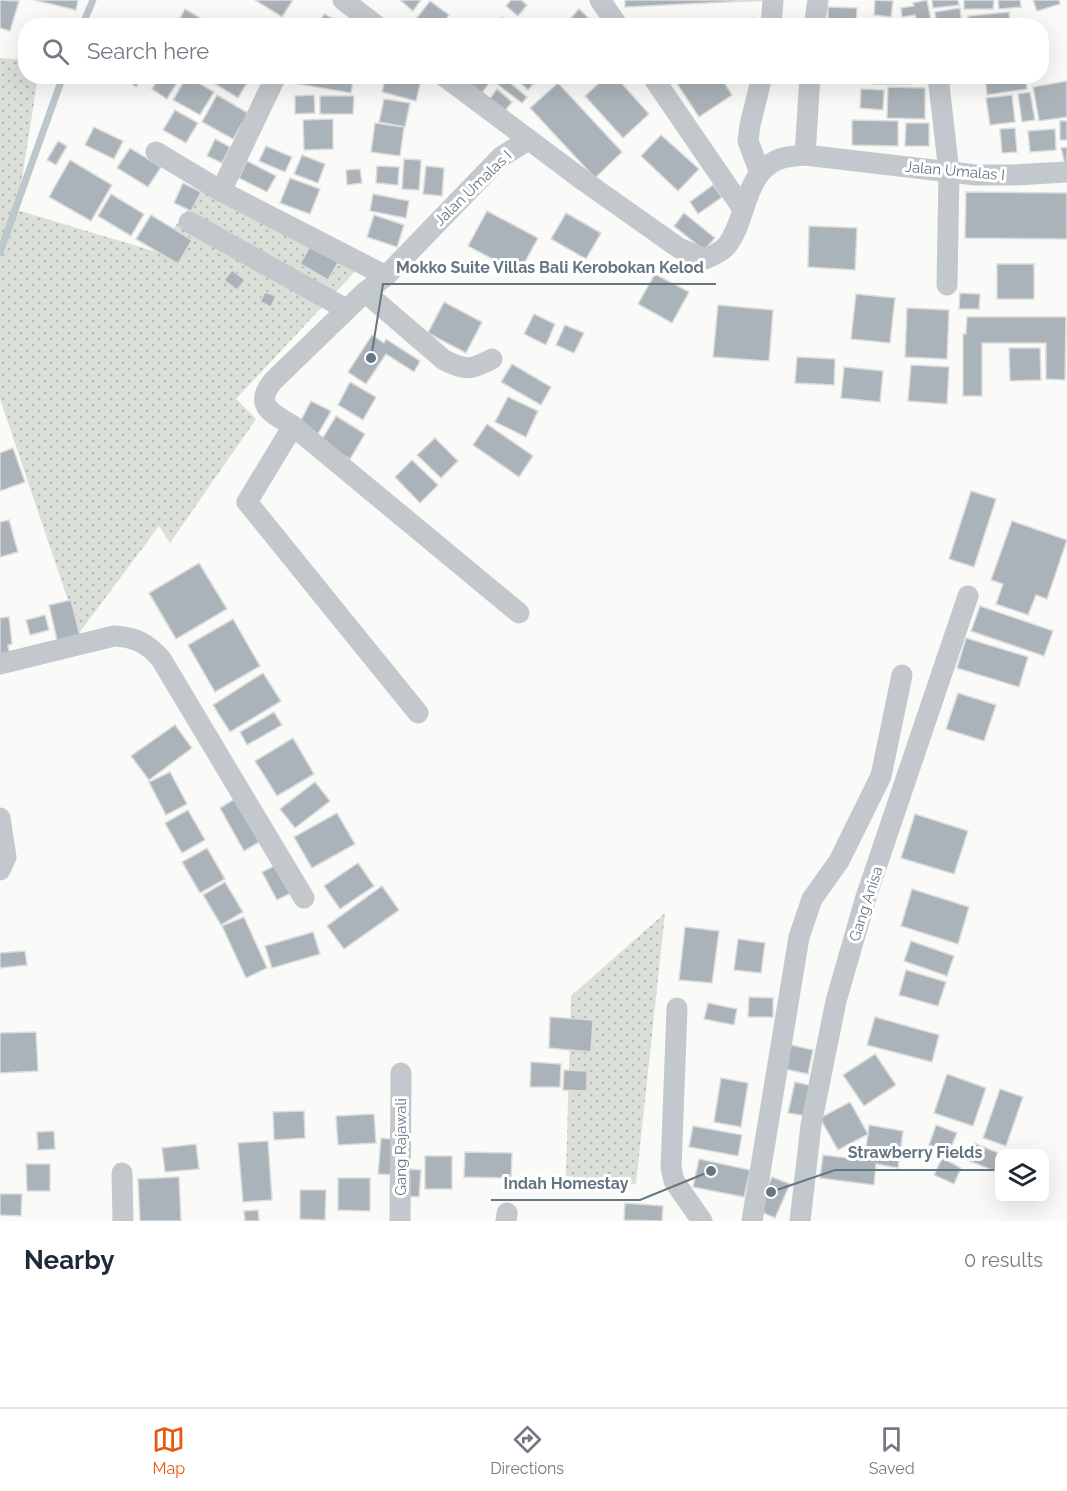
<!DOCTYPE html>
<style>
body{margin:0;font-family:Raleway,sans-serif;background:#f2f2f3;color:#1f2937}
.controls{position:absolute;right:18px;bottom:18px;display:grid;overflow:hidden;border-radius:12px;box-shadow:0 6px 24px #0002}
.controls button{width:54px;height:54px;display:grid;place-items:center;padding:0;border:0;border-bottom:2px solid #e0e1e3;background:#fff;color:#1f2937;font:30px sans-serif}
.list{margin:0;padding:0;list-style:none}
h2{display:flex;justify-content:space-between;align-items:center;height:78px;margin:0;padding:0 24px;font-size:26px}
h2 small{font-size:20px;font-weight:400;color:#747a83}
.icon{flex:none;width:33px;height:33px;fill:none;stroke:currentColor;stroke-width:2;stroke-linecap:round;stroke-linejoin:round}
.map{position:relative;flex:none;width:1067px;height:1221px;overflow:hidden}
.search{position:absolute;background:#fff;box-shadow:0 6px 24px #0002;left:18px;right:18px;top:18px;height:66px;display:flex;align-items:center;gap:15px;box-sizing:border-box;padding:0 21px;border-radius:24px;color:#747a83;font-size:22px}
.sheet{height:186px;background:#fff}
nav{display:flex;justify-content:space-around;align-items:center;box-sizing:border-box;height:84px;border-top:2px solid #e0e1e3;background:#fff;font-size:16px;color:#747a83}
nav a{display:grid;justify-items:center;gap:3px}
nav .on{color:#ea580c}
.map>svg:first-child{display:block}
.grass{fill:url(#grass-dots)}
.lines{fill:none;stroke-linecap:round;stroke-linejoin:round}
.stream{stroke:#bbc7cb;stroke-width:7}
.building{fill:#aab3b9;stroke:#dcdcda;stroke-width:1.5}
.street{stroke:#c3c8cc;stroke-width:21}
.labels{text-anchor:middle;stroke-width:6;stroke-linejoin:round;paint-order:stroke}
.street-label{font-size:15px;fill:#657683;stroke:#fff}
.leader{fill:none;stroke:#657683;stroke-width:2}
.callout-dot{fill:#657683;stroke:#fff;stroke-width:2}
.callout-label{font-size:16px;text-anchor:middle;font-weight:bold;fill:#657683;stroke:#fff;stroke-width:6;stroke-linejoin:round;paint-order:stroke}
</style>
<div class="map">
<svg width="1067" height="1221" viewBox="0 0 1067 1221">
<defs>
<pattern id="grass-dots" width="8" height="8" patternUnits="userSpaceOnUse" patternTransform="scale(1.5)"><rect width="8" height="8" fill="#dadfd7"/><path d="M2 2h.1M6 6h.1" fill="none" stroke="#b4b9b4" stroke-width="1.8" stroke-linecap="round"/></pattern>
</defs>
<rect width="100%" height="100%" fill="#fafaf8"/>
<!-- grass -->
<g class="grass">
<polygon points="0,58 25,60 26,76 38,77 17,210 157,252 202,189 362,264 236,399 256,419 170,543 159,526 79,633 0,399"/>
<polygon points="665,913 636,1184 566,1176 571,996"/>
</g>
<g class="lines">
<!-- stream -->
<g class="stream">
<polyline points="82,26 93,0"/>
<polyline points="0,252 63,76"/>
</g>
</g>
<!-- building -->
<g class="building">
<polygon points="0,0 19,1 10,31 0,28"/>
<polygon points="34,0 78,0 76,10"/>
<polygon points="255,0 293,0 282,17"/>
<polygon points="400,0 421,0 413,11"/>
<polygon points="511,0 521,0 527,5 518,16 506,6"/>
<polygon points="625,0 767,0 625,7"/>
<polygon points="875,0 893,1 891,17 874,15"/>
<polygon points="927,0 932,26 918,26 915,15 902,17 901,8 914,6 913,3"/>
<polygon points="932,0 958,0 959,5 933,8"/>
<polygon points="964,0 994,0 993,9 964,9"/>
<polygon points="998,0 1020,0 1021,7 999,9"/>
<polygon points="1033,0 1059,0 1060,4 1037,11"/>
<polygon points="430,1 449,15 441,26 424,26 416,19"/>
<polygon points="828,7 857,8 856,26 828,26"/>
<polygon points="960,8 962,26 937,26 935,12"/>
<polygon points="185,9 214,26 176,26"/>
<polygon points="579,9 597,26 564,26"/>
<polygon points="1009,12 1010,26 969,26 968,16"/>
<polygon points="324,14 346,25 318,26"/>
<polygon points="502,17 513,26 495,26"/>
<polygon points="755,18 756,26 728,26 728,21"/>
<polygon points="864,19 907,20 907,26 864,26"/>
<polygon points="123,76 144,76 136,87"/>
<polygon points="160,76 181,76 167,99 152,89"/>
<polygon points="187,76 214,92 200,115 173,100"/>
<polygon points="202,76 251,76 238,98"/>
<polygon points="293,76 354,76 351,93 292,83"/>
<polygon points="386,76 422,76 416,101 382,92"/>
<polygon points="456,76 482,76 490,82 478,98"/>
<polygon points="513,76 540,76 528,90"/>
<polygon points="607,76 615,76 649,114 623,138 585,96"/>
<polygon points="672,76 720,76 732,95 699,117"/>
<polygon points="834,76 869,76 868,83 833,80"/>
<rect x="874" y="76" width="38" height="8"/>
<polygon points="985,76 1025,76 1027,89 987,95"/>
<polygon points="503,77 527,97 522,103 497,84"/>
<polygon points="1067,81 1067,117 1039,121 1033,87"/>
<polygon points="558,83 622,152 595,178 530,108"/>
<polygon points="888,87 925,88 925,119 887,118"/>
<polygon points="497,89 512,102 502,114 487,102"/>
<polygon points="861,89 884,90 883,110 860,108"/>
<polygon points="1030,92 1035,120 1022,122 1018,94"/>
<polygon points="217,95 248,113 233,139 202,122"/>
<polygon points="314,95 315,113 295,114 295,96"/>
<polygon points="1012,95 1015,122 990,125 986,98"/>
<polygon points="320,96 354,96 353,114 320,114"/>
<polygon points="384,99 410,103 405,127 379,122"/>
<polygon points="175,110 198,123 186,143 163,130"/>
<polygon points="333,119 333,149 304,150 303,120"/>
<polygon points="852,120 898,121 898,146 852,145"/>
<rect x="1060" y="121" width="7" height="19"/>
<polygon points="375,123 404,127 400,156 371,152"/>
<polygon points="906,123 929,123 929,146 905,146"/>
<polygon points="94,127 123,141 114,159 85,145"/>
<polygon points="1015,128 1017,152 1002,153 1000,129"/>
<polygon points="1055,129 1056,150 1030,152 1028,131"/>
<polygon points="661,135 699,169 678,191 641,156"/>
<polygon points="215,139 230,147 222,163 207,156"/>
<polygon points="58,141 67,146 56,165 47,160"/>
<polygon points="266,146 292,157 285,172 259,161"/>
<polygon points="1067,147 1067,164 1065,164 1061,148"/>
<polygon points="130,148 161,167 148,187 117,168"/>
<polygon points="302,155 325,164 318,183 294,174"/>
<polygon points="404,159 421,160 419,190 402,189"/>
<polygon points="70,160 112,185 91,221 49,197"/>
<polygon points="247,161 276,176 267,192 239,178"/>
<polygon points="377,166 399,167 398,185 376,183"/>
<polygon points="426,166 444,168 442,196 423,194"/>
<polygon points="360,169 362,183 347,185 346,170"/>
<polygon points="290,178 320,189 310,214 280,203"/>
<polygon points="183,183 201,192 191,211 174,203"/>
<polygon points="713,185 722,197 698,214 690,202"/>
<polygon points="966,192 1067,193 1067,239 965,238"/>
<polygon points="111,194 144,214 131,236 98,216"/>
<polygon points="373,194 409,201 406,218 370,211"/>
<polygon points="487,211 538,238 519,273 468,246"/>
<polygon points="566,213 601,233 586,259 551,239"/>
<polygon points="684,213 715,238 704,250 674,226"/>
<polygon points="151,215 192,240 178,264 136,239"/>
<polygon points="374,215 404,225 397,247 367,237"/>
<polygon points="809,226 857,228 855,270 808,267"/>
<polygon points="312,243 340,259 328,280 300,264"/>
<rect x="997" y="264" width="37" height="35"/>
<polygon points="232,270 245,280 237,290 224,280"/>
<polygon points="655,274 689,292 672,323 638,304"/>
<polygon points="265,292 276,296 271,307 260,302"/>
<polygon points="960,293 980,294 979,309 959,309"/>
<polygon points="856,294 895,298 890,343 851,339"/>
<polygon points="444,302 482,322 466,353 428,333"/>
<polygon points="718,305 773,310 769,361 713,357"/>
<polygon points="907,308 949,310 947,359 905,357"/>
<polygon points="534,314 555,324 546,345 524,334"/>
<polygon points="967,317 1066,317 1065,380 1046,379 1046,343 982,343 982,396 963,396 963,334 966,334"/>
<polygon points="565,325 584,333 574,353 556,345"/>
<polygon points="372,335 384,343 386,339 420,361 414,372 386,354 366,384 348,372"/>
<polygon points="1009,348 1040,348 1041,380 1010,381"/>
<polygon points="797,357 835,359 834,385 795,383"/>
<polygon points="512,364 551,387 541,405 501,382"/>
<polygon points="911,365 949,367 947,404 908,401"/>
<polygon points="844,367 883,371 880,402 841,398"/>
<polygon points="350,382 376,397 363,420 338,405"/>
<polygon points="508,397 538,411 526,437 495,422"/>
<polygon points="311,401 331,411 318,434 299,424"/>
<polygon points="336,416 365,434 350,459 321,441"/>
<polygon points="487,424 533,456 519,477 473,445"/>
<polygon points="435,438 458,461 441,478 417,455"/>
<polygon points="13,448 25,482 0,491 0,453"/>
<polygon points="412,460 438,485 420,503 395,477"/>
<polygon points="971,491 996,499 974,567 949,559"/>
<polygon points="9,520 18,552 0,557 0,522"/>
<polygon points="1012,521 1067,540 1047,599 1036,595 1028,615 996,604 1003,584 991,580"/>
<polygon points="199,563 227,609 176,639 149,593"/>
<polygon points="71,600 81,639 58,644 49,605"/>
<polygon points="980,606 1053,631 1044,656 971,631"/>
<polygon points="45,615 49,630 30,635 26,620"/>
<polygon points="9,617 12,644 8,645 10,657 0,659 0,618"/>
<polygon points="233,619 260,666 215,692 188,645"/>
<polygon points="966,638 1028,657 1019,687 957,668"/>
<polygon points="263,673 281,701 230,732 213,705"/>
<polygon points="958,693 996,705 984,741 946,729"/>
<polygon points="274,712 282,725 247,745 240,732"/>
<polygon points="175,725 192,748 149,780 131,756"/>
<polygon points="293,738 314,774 277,796 255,761"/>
<polygon points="170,772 187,804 166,815 149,782"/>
<polygon points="315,782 330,801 295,828 280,809"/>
<polygon points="241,795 266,838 244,851 220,808"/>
<polygon points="188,810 205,840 182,853 165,823"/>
<polygon points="337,813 355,844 312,868 294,837"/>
<polygon points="915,814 968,831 954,874 901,858"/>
<polygon points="207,848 225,879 200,893 182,862"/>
<polygon points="280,863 295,891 277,900 262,872"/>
<polygon points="358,863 374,886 340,909 324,886"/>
<polygon points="225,882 243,912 221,925 203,895"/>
<polygon points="382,886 399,910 344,949 327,926"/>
<polygon points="912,889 969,907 958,944 901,926"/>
<polygon points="244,917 267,968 246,978 222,926"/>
<polygon points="685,927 719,931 712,983 679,980"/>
<polygon points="313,932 320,954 272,968 265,946"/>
<polygon points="738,939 765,943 761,973 734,970"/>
<polygon points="911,941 954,956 947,976 904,961"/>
<polygon points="25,951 27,965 0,968 0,953"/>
<polygon points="906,970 946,982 938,1006 899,995"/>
<polygon points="749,997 773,998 773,1017 748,1017"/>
<polygon points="708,1003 737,1009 734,1025 704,1019"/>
<polygon points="550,1017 593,1020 591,1052 549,1048"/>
<polygon points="875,1017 939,1035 932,1062 867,1045"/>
<polygon points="36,1032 38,1071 0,1073 0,1033"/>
<polygon points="791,1045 813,1050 808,1074 785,1069"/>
<polygon points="875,1054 896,1085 864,1106 843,1075"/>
<polygon points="531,1062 561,1064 560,1087 530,1087"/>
<polygon points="564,1070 587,1071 587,1091 563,1090"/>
<polygon points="947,1074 986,1088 973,1126 934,1113"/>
<polygon points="721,1078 748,1083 741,1127 714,1122"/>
<polygon points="795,1082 812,1086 806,1116 788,1113"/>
<polygon points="1000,1089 1023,1097 1006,1146 983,1138"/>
<polygon points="850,1102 868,1134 869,1125 903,1131 898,1168 876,1164 874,1185 820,1178 823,1155 864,1160 868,1134 838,1150 820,1118"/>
<polygon points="304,1111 305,1138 274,1140 273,1112"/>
<polygon points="374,1114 376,1143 338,1145 336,1116"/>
<polygon points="936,1125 957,1133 949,1152 929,1145"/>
<polygon points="693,1126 742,1135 738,1156 689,1147"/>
<polygon points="54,1131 55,1149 38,1150 37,1132"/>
<polygon points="381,1138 397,1140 394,1175 378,1174"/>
<polygon points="268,1141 272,1200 243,1202 238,1143"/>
<polygon points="974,1143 1001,1154 1000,1173 967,1160"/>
<polygon points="196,1144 199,1169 165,1172 162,1148"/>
<polygon points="465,1152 512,1153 511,1178 464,1177"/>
<rect x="425" y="1156" width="27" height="33"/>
<polygon points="942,1158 961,1168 954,1184 934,1175"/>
<polygon points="699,1159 750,1170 744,1197 693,1187"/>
<polygon points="26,1164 50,1164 50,1191 27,1191"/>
<polygon points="406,1169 421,1170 419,1197 404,1196"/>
<polygon points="179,1177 181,1221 140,1221 138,1179"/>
<polygon points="772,1177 790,1184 775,1218 757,1210"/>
<polygon points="338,1178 370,1178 370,1211 338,1210"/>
<polygon points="300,1190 326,1190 325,1220 300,1219"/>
<polygon points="0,1194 22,1194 21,1216 0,1215"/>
<polygon points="625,1203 663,1206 662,1221 624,1220"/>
<polygon points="258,1210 259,1221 245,1221 244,1211"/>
</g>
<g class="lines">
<!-- street -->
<g class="street">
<polyline points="343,0 377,26"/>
<polyline points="600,0 618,26"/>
<polyline points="771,26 773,0"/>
<polyline points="814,26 818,0"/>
<path d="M444,76L584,181L679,248L705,259C714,255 722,252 728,244C747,218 744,175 777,160C786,156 796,156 805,155L976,175H1014L1067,172"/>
<polyline points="652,76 743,209"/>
<polyline points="938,76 949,172 947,285"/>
<polyline points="156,152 221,191 386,276"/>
<polyline points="805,155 810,76"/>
<polyline points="760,173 748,141 750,125 762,76"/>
<polyline points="221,191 276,76"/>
<polyline points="189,222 346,309"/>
<path d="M365,292L444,360C466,371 471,370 492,359"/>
<polyline points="293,426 247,502 418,713"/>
<path d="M519,613L293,426C272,413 253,406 273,381L365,292L386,276L501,157L528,140"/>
<path d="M0,664L114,636C135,637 147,643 161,659L304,898"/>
<polyline points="0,818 6,857 0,870"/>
<polyline points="677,1008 671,1168 674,1181 702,1221"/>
<polyline points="122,1173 123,1221"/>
<polyline points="400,1221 401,1073"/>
<polyline points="506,1221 507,1213"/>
<polyline points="752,1221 799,937 812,899 839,861 881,776 902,675"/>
<polyline points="800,1221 811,1125 836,1001 866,897 968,596"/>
</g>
</g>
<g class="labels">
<!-- street labels -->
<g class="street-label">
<text transform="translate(955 171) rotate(5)" y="5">Jalan Umalas I</text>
<text transform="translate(473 188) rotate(-44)" y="5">Jalan Umalas I</text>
<text transform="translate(866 904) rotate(-72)" y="5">Gang Anisa</text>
<text transform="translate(401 1147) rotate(-90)" y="5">Gang Rajawali</text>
</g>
</g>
<!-- callouts -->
<path class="leader" d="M371 358L383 284H716M771 1192L835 1170H994M711 1171L640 1200H491"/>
<g class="callout-dot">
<circle cx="371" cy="358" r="6"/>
<circle cx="771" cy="1192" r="6"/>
<circle cx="711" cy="1171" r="6"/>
</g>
<g class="callout-label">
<text x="550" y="273">Mokko Suite Villas Bali Kerobokan Kelod</text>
<text x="915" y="1158">Strawberry Fields</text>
<text x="566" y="1189">Indah Homestay</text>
</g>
</svg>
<div class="controls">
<button><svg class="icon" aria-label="layers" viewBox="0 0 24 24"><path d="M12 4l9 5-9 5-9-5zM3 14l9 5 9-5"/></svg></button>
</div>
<div class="search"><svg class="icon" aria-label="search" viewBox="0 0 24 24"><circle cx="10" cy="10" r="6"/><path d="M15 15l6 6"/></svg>Search here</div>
</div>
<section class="sheet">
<h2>Nearby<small>0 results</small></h2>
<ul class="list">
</ul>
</section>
<nav>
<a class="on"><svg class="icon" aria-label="map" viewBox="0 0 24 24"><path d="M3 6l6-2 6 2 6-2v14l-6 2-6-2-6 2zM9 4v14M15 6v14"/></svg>Map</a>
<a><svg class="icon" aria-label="directions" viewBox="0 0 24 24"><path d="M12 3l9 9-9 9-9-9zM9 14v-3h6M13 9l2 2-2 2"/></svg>Directions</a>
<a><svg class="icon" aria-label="saved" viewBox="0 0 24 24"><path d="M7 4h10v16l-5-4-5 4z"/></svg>Saved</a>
</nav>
